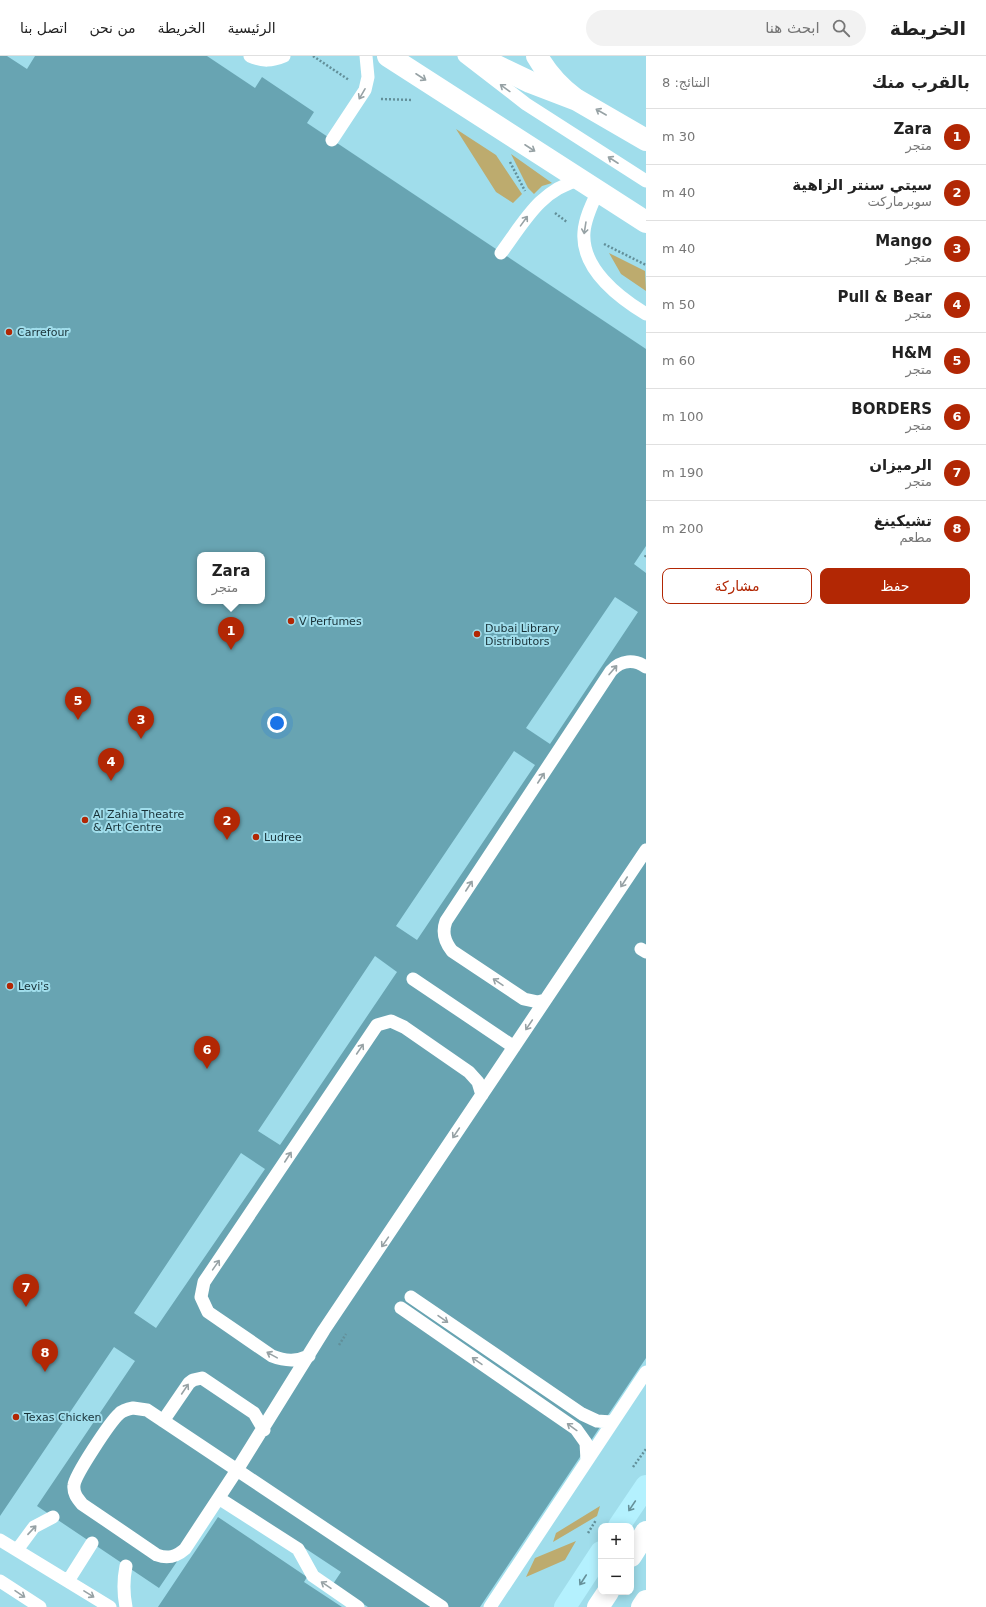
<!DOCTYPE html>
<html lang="ar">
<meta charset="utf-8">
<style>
body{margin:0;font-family:"DejaVu Sans",Cairo,sans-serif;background:#f2f2f2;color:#222;direction:rtl}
.controls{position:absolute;right:12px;bottom:12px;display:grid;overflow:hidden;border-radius:8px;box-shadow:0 2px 10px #0003}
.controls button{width:36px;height:36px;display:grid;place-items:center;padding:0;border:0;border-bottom:1px solid #e0e0e0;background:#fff;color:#222;font:20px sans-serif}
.you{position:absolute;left:277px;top:667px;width:14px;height:14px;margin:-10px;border:3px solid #fff;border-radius:50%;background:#1a73e8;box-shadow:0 0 0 6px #1a73e833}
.badge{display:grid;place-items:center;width:26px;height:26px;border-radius:50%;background:#b22704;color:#fff;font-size:13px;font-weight:700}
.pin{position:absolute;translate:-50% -33px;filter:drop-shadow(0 1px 2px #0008)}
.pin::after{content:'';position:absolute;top:21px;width:14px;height:12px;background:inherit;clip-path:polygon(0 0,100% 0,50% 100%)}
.popup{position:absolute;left:197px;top:496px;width:68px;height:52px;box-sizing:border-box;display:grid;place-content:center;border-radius:8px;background:#fff;filter:drop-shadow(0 1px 3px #0005);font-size:13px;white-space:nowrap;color:#767676}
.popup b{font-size:15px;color:#222}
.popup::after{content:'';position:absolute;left:50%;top:100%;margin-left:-8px;border:8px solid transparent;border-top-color:#fff}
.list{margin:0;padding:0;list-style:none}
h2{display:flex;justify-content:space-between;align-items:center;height:52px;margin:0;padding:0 16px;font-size:17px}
h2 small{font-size:13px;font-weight:400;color:#767676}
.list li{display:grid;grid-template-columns:26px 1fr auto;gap:12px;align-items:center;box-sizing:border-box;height:56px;padding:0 16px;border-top:1px solid #e0e0e0}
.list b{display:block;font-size:15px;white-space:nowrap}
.list p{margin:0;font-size:13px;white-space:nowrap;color:#767676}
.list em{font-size:13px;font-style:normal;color:#767676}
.actions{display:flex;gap:8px;padding:12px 16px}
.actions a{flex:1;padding:9px 0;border:1px solid #b22704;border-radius:8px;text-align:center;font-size:14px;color:#b22704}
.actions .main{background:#b22704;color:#fff}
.icon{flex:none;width:22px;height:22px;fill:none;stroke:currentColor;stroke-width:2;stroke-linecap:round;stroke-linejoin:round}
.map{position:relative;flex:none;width:646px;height:1551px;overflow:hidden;direction:ltr}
header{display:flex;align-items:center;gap:24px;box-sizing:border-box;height:56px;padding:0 20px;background:#fff;border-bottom:1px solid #e0e0e0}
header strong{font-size:19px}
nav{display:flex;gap:22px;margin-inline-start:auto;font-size:14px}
.search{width:280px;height:36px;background:#f2f2f2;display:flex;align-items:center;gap:10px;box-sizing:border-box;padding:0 14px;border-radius:22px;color:#767676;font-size:15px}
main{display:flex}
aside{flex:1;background:#fff}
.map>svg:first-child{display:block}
</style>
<header>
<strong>الخريطة</strong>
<div class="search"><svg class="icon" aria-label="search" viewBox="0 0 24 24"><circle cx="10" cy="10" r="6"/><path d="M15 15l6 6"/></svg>ابحث هنا</div>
<nav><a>الرئيسية</a><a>الخريطة</a><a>من نحن</a><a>اتصل بنا</a></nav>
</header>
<main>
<aside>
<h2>بالقرب منك<small>النتائج: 8</small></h2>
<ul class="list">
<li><span class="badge">1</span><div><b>Zara</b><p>متجر</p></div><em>30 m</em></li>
<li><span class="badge">2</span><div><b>سيتي سنتر الزاهية</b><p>سوبرماركت</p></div><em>40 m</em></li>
<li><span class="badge">3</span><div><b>Mango</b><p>متجر</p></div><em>40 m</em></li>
<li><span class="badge">4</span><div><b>Pull &amp; Bear</b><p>متجر</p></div><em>50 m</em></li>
<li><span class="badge">5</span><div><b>H&amp;M</b><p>متجر</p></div><em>60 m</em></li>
<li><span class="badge">6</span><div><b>BORDERS</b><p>متجر</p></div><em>100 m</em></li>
<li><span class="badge">7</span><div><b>الرميزان</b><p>متجر</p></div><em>190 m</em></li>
<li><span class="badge">8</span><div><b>تشيكينغ</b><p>مطعم</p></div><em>200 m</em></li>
</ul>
<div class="actions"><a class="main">حفظ</a><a>مشاركة</a></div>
</aside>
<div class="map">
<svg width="646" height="1551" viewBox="0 0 646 1551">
<rect width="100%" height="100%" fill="#a0ddeb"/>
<path fill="#bdab6e" d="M456,73L496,99L522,138L513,147L496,136Z
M511,98L552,127L542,130L534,138L528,132Z
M609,197L645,215L646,235L621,218Z
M600,1450L597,1460L553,1486L556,1477Z
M576,1485L565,1504L526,1521L535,1502Z"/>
<path fill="#68a4b2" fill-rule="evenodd" d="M0,0H7L27,13L35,0H207L255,32L262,21L314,56L307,67L646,293V490L634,508L646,517V1302L480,1551H368L333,1528L341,1516L223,1438L159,1532L37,1450L135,1305L114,1291L0,1460ZM200,499H262V545H200ZM615,541L638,556L550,688L526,672ZM514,695L535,709L417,884L396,870ZM375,900L397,916L280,1089L258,1075ZM241,1097L265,1113L156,1272L134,1257Z
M218,1461L307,1521L304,1526L342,1551H158Z"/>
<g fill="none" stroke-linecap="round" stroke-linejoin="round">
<path stroke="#628f99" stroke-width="2.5" stroke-dasharray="2 2" stroke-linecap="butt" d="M313,0L349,24
M381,43L413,44
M510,106L525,135
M555,157L567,166
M604,188L646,209
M645,501L646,499
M339,1289L346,1278
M633,1411L646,1393
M588,1477L596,1464"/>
<path stroke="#fff" stroke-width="13" d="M250,0C263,6 272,5 284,0
M464,0L526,48L646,125
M332,84L365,34L368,21L366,0
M598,135C592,148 585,162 584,176C581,212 618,241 646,258
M501,197C524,166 540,134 579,124
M641,893L646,896
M413,923L514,991
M545,944L538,946L524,943L452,895C444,885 442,876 446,865L611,615C621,604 634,603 646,611
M411,1241L582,1358L597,1365L612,1366
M401,1252L576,1373L586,1387L587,1404
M309,1300C296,1306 285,1305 272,1300L208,1256L201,1241L204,1226L377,969L391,965L404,971L469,1016L478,1026L482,1039
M133,1352L147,1354L237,1414L185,1493C176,1501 168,1503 157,1499L82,1448C77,1442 73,1437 74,1429C75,1419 110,1366 119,1358C123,1354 127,1353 133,1352Z
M163,1365L189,1327L193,1324L202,1322L254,1357L264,1374
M220,1443L298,1493L313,1520L358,1551
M0,1484L110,1551
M17,1494L34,1471L53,1461
M126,1510C123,1525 123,1536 126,1551
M0,1525L40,1551
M68,1525L92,1487
M442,1551L237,1414L324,1274L646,794
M490,1551L646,1316"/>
<path stroke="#fff" stroke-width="22" d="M537,0C547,18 558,30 574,42"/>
<path stroke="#fff" stroke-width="22" d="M388,0L646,166
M476,0L530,26L577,44L646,84
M631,1500L646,1476
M598,1551L608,1536
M642,1551L646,1545"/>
<path stroke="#b4f1fe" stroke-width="22" d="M619,1470L646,1430
M565,1551L601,1496"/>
</g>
<defs><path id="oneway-shaft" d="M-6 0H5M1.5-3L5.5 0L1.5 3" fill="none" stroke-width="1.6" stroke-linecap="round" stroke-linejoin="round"/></defs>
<g stroke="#97a2a5">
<use href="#oneway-shaft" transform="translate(421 21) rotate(33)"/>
<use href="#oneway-shaft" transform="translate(505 32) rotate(-144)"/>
<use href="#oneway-shaft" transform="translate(362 38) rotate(120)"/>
<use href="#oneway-shaft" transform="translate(601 56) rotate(-150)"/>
<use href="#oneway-shaft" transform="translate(530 92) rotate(33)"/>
<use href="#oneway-shaft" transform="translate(613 104) rotate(-147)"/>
<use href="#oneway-shaft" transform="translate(524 165) rotate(-54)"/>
<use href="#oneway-shaft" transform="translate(585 172) rotate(99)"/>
<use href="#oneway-shaft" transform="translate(613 614) rotate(-49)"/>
<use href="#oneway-shaft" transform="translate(541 722) rotate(-57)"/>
<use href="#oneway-shaft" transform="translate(624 826) rotate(123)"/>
<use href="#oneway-shaft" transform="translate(469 830) rotate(-57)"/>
<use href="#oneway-shaft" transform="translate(498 926) rotate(-146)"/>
<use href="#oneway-shaft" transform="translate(529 969) rotate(124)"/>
<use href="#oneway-shaft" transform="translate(360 993) rotate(-56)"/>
<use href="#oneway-shaft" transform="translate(456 1077) rotate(124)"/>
<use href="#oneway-shaft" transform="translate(288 1101) rotate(-57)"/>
<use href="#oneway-shaft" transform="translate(385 1186) rotate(125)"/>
<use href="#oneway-shaft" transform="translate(216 1209) rotate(-55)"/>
<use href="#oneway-shaft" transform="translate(443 1263) rotate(35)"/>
<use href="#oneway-shaft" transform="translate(272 1299) rotate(-151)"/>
<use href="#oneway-shaft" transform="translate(477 1305) rotate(-145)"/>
<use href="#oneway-shaft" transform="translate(185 1333) rotate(-56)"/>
<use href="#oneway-shaft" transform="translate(572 1371) rotate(-144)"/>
<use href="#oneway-shaft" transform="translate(32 1474) rotate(-47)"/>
<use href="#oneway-shaft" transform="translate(326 1529) rotate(-146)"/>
<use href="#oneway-shaft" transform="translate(20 1538) rotate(34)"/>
<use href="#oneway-shaft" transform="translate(89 1538) rotate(32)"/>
</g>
<g stroke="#66919a">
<use href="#oneway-shaft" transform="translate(632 1450) rotate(124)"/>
<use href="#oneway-shaft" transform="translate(583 1524) rotate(123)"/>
</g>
<g fill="#b22704" stroke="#a0ddeb" stroke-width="1.5">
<circle cx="9" cy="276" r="4"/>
<circle cx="291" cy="565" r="4"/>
<circle cx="477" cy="578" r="4"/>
<circle cx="85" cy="764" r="4"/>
<circle cx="256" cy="781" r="4"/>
<circle cx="10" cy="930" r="4"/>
<circle cx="16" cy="1361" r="4"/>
</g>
<g text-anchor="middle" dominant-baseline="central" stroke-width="4" stroke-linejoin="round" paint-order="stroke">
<g font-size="11" fill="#183137" stroke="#a0ddeb" text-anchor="start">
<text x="17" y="276">Carrefour</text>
<text x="299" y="565">V Perfumes</text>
<text x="485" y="572">Dubai Library<tspan x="485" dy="13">Distributors</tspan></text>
<text x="93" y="758">Al Zahia Theatre<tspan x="93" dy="13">&amp; Art Centre</tspan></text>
<text x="264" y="781">Ludree</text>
<text x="18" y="930">Levi's</text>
<text x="24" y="1361">Texas Chicken</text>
</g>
</g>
</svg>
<div class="controls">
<button>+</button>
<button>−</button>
</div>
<div class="you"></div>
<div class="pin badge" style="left:231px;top:594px">1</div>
<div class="popup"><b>Zara</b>متجر</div>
<div class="pin badge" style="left:227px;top:784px">2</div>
<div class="pin badge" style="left:141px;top:683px">3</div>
<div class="pin badge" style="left:111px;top:725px">4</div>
<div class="pin badge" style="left:78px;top:664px">5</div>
<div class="pin badge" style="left:207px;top:1013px">6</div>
<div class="pin badge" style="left:26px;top:1251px">7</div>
<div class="pin badge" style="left:45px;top:1316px">8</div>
</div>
</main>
